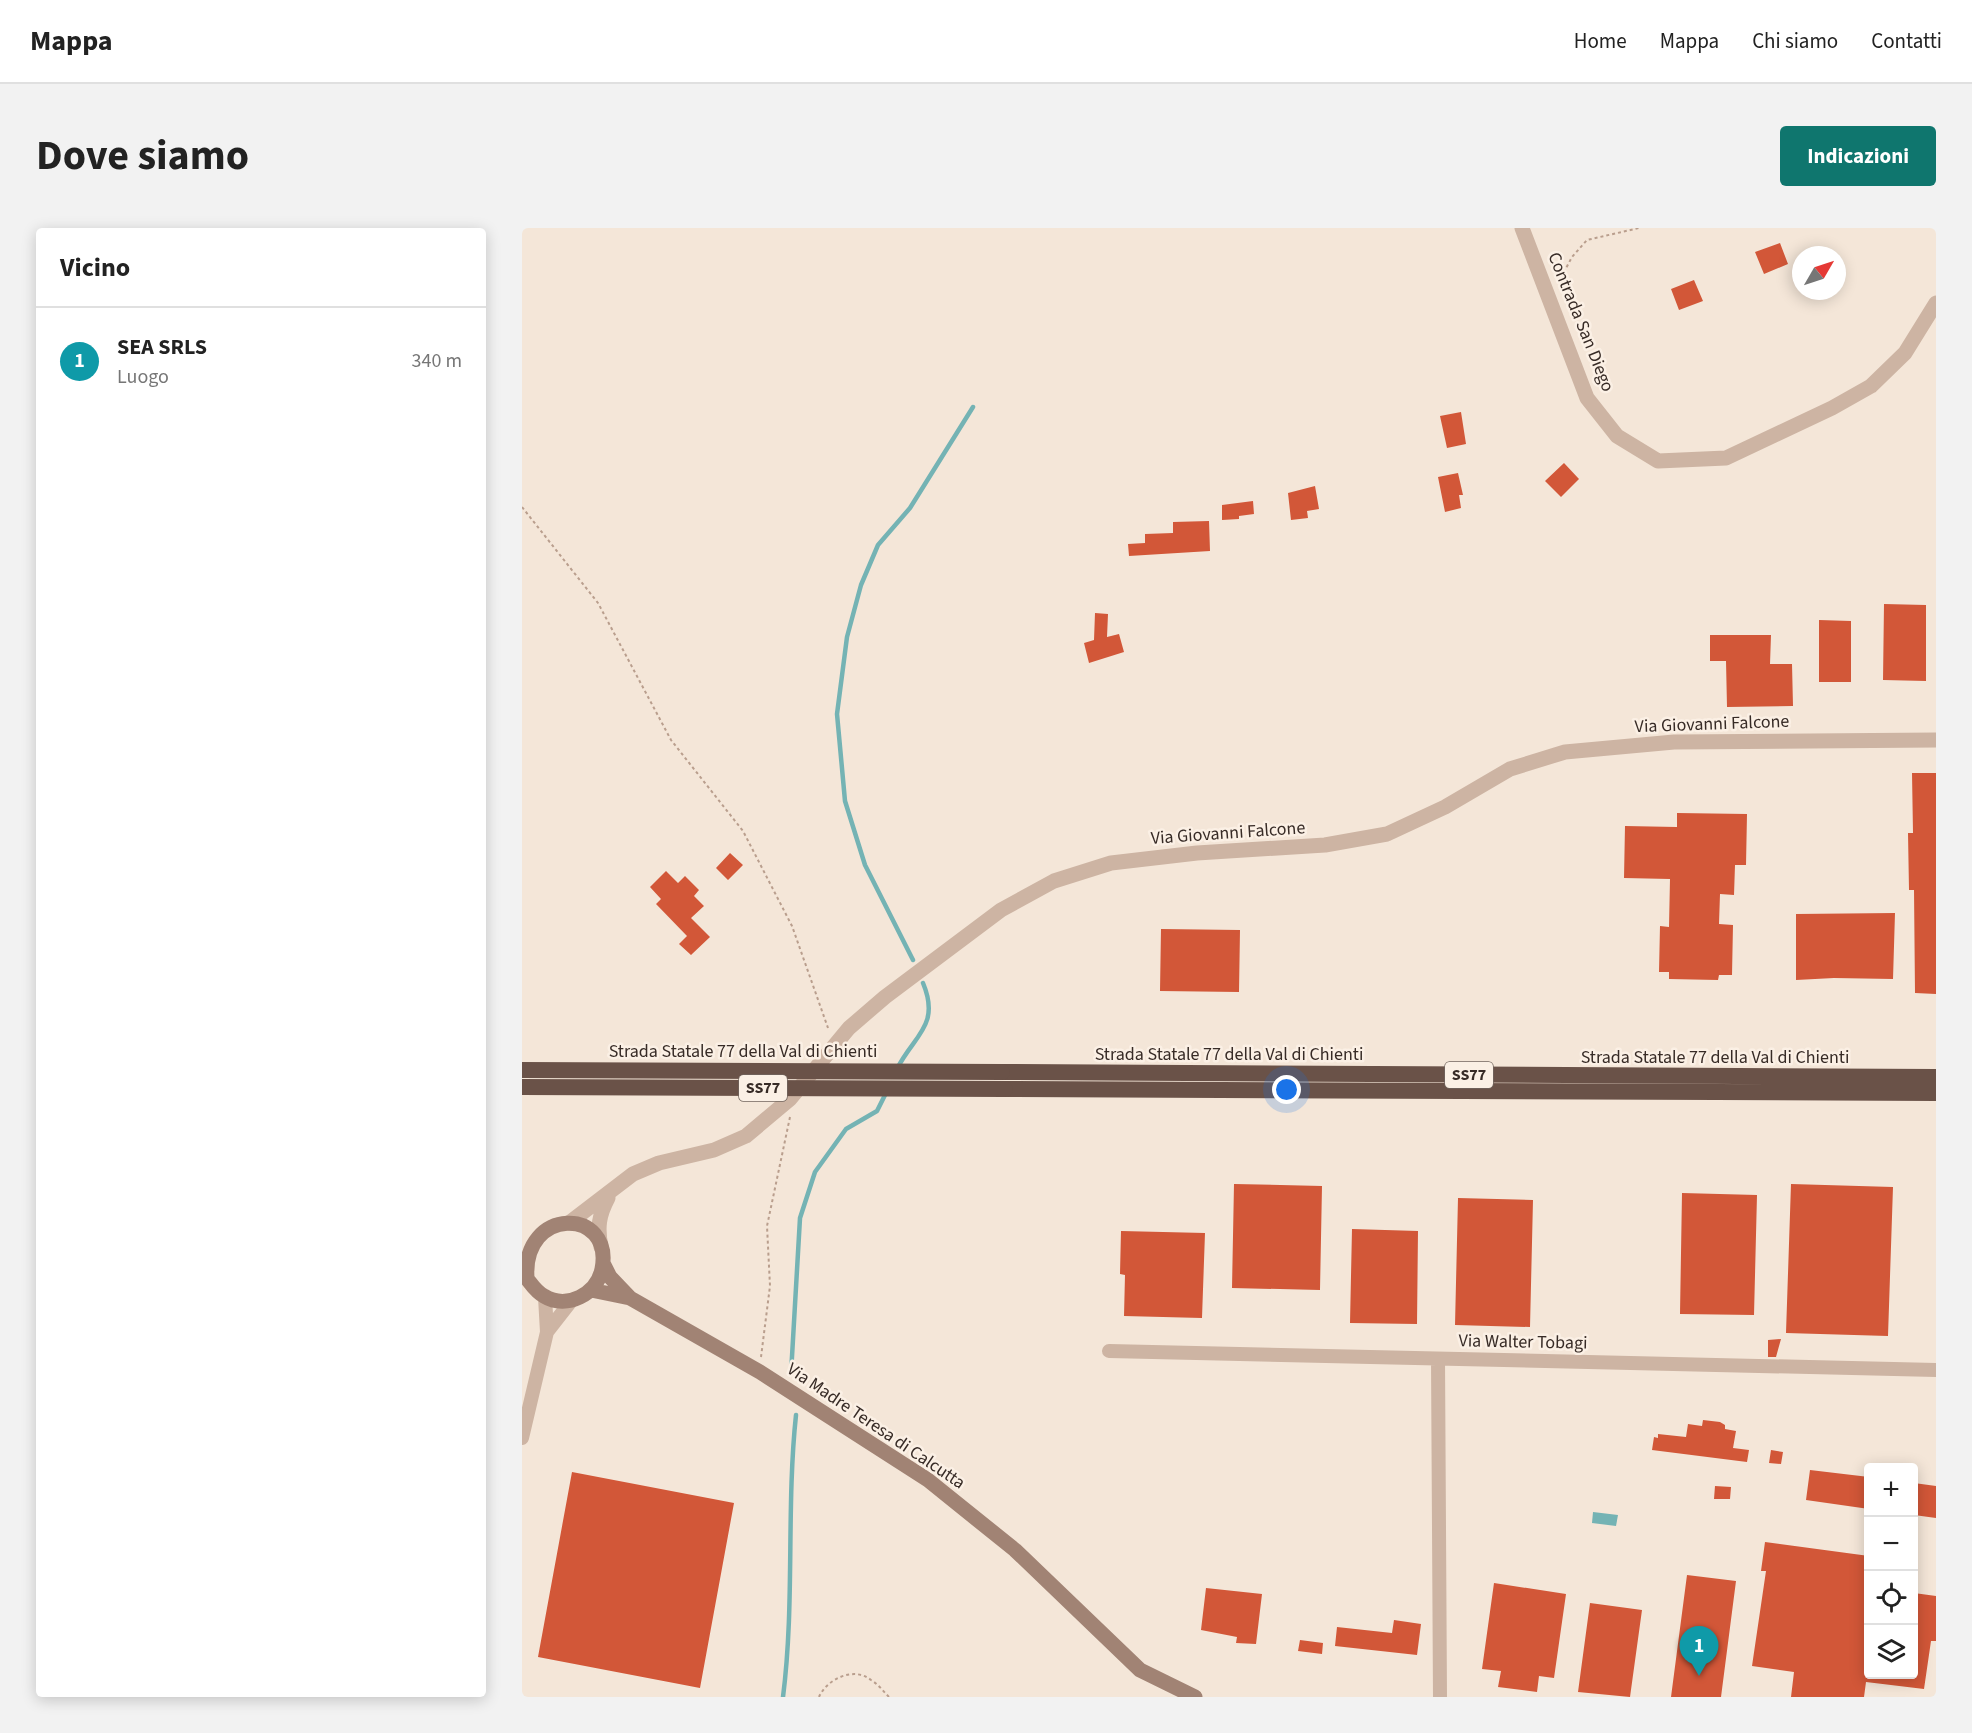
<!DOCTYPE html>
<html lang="it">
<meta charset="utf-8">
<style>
body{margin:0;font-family:"Source Sans 3",sans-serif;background:#f2f2f2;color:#222}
.controls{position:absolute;right:18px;bottom:18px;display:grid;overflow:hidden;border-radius:6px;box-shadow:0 3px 15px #0003}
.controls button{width:54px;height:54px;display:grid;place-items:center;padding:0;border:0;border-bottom:2px solid #e0e0e0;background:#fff;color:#222;font:30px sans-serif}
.compass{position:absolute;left:1270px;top:18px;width:54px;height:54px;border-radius:50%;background:#fff;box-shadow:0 3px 15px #0003;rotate:51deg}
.you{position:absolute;left:765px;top:862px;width:21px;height:21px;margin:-15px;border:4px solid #fff;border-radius:50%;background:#1a73e8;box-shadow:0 0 0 9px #1a73e833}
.badge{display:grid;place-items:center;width:39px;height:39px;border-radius:50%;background:#0f766e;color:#fff;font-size:20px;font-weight:700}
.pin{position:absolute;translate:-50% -50px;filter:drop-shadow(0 2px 3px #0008)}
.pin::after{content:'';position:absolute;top:32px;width:21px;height:18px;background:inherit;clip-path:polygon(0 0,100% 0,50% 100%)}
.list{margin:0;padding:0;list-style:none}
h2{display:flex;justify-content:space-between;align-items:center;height:78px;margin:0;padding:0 24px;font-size:26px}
h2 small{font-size:20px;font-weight:400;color:#767676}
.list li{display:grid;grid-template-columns:39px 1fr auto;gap:18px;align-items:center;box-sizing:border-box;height:108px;padding:0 24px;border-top:2px solid #e0e0e0}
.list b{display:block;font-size:22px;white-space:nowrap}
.list p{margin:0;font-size:20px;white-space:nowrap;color:#767676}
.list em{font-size:20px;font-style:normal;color:#767676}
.icon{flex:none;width:33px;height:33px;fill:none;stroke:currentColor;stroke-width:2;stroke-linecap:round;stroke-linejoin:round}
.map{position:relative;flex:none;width:1414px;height:1469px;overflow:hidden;border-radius:6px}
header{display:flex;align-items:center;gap:36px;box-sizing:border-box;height:84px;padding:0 30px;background:#fff;border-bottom:2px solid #e0e0e0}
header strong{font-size:28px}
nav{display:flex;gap:33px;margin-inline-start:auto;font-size:21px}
.intro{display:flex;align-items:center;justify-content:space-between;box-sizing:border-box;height:144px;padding:0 36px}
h1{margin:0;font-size:42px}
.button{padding:15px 27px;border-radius:6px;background:#0f766e;color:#fff;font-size:21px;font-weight:700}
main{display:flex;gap:36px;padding:0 36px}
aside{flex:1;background:#fff;border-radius:6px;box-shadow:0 3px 15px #0003}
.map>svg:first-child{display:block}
</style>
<header>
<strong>Mappa</strong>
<nav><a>Home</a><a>Mappa</a><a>Chi siamo</a><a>Contatti</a></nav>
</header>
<div class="intro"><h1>Dove siamo</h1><a class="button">Indicazioni</a></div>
<main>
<aside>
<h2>Vicino<small></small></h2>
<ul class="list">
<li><span class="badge" style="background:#0f9aa8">1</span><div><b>SEA SRLS</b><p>Luogo</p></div><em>340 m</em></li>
</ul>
</aside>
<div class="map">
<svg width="1414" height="1469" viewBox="0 0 1414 1469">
<rect width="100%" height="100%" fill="#f4e6d8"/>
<path fill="#74b3b4" d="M1071,1284L1096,1287L1094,1298L1070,1295Z"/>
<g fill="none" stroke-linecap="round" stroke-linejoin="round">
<path stroke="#74b3b4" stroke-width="4.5" d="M391,732L343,637L323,573L315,486L325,409L339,357L356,317L388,280L451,179
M375,841C391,808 419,798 401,755
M269,1146L278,990L293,944L324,901L355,883L364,865
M261,1469C273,1375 264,1281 274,1187"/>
</g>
<path fill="#d25738" d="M1258,15L1266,36L1242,46L1233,24Z
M1172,52L1181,73L1157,82L1149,61Z
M939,184L944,216L925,220L918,188Z
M1042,235L1057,251L1039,269L1023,253Z
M936,245L941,267H937L939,280L923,284L916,249Z
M793,258L797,281L785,283L786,290L769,292L766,265Z
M731,273L732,286L717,288V291L700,292V277Z
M687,293L688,323L607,328L606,316L623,315V306L651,305V294Z
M1362,376L1404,377V453L1361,452Z
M573,385L586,386L585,409L597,406L602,424L567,435L562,415L572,412Z
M1297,392L1329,393V454H1297Z
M1188,407H1249L1248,436H1270L1271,478L1205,479L1204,433H1188Z
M1390,545H1414V766L1393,765L1392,662H1387L1386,605H1391Z
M1155,585L1225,586L1224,637H1213L1212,667L1198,666L1197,696L1211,697L1210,747H1197L1196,752L1147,751V744H1137L1138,698L1147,699L1148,651L1102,650L1103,598L1155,599Z
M208,625L221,637L206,652L194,640Z
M144,643L156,655L163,648L177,662L172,668L182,678L169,690L188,709L169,727L157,716L165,708L134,676L139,671L128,659Z
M1373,685L1371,751L1312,750L1274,752V686Z
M639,701L718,702L717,764L638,763Z
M712,956L800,958L798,1062L710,1060Z
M1269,956L1371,959L1366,1108L1264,1105Z
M1160,965L1235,967L1232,1087L1158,1086Z
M936,970L1011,972L1008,1099L933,1097Z
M830,1001L896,1003L895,1096L828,1095Z
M599,1003L683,1005L680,1090L602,1088L603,1047L598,1046Z
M1259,1111L1254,1129H1246V1112Z
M1181,1192L1198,1194L1203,1197V1201L1214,1203L1211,1220L1227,1222L1225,1234L1130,1222L1132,1209L1136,1210V1206L1164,1209L1166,1196L1180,1198Z
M1249,1222L1261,1224L1259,1236L1247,1235Z
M1288,1242L1347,1249V1281L1284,1272Z
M50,1244L212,1275L178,1460L16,1429Z
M1392,1255L1414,1258V1290L1392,1287Z
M1193,1258L1209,1259L1208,1271H1192Z
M1243,1314L1347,1328V1446H1392V1365L1414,1368V1413H1409L1402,1461L1344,1454L1342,1469H1269L1272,1444L1230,1438L1244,1343H1239Z
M1165,1347L1214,1353L1199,1469H1149Z
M972,1355L1044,1366L1032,1450L1017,1448L1015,1464L976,1459L979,1443L960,1441Z
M684,1360L740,1366L734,1416L714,1415L715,1409L679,1402Z
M1068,1375L1120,1382L1108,1469L1056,1464Z
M872,1392L899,1396L895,1427L813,1418L815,1399L870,1405Z
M778,1412L801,1415L800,1426L776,1423Z"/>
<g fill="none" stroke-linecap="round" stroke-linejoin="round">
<path stroke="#b99e8d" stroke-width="2" stroke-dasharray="3 3" stroke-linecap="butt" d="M1036,55L1050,29L1065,12L1117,0
M0,279L76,375L149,512L221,603L270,698L306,800
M239,1129L248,1058L245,998L268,889
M297,1469C305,1451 332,1438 349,1452C356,1456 361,1463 367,1469"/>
<path stroke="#cdb4a3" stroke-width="14" d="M23,1069L25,1104L50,1072
M587,1123L1414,1142
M916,1131L918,1469
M0,1210L25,1104"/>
<path stroke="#cdb4a3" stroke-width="15" d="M1000,0L1065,170L1095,208L1136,233L1204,230L1310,180L1349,158L1383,125L1414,75
M47,995L111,946L137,935L192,922L224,908L268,871L327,800L363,769L479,682L532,653L589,635L675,625L803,617L865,606L923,579L988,541L1043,524L1152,514L1414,512
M79,1019C75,999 77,987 86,970"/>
<path stroke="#a18374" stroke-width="15" d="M81,1035L88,1049L108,1070L238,1144L406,1252L493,1322L618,1442L673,1469
M0,1045C8,1053 12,1063 22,1068C45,1082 75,1066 80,1041C92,979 0,978 5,1050
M69,1062L108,1070"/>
<path stroke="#6a5248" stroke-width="16" d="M480,844L1414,849
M483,861L1414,865"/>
<path stroke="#6a5248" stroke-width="16" d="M0,842L480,844
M0,859L483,861"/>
</g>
<g text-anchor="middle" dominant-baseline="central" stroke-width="5" stroke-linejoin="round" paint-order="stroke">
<g fill="#fbf0e5" stroke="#72665f" stroke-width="1.5">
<rect x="923" y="834" width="48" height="26" rx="4.5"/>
<rect x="217" y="847" width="48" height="26" rx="4.5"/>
</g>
<g font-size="16" font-weight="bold" fill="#372b26">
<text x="947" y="847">SS77</text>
<text x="241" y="860">SS77</text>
</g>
<g font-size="18" fill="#372b26" stroke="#fbf0e5">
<text transform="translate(1059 94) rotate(68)">Contrada San Diego</text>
<text transform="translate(1190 496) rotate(-2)">Via Giovanni Falcone</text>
<text transform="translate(706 605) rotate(-4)">Via Giovanni Falcone</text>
<text x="221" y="823">Strada Statale 77 della Val di Chienti</text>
<text x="707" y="826">Strada Statale 77 della Val di Chienti</text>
<text x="1193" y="829">Strada Statale 77 della Val di Chienti</text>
<text transform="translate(1001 1114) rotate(1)">Via Walter Tobagi</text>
<text transform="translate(354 1198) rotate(34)">Via Madre Teresa di Calcutta</text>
</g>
</g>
</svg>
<div class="controls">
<button>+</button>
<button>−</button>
<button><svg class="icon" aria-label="locate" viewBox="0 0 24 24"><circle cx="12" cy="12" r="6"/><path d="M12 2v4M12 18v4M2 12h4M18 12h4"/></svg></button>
<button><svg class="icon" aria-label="layers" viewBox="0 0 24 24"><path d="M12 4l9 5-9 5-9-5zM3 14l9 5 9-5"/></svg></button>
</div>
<svg class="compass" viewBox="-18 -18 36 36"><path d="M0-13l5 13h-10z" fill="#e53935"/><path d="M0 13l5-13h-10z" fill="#767676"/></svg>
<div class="you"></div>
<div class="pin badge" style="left:1177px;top:1448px;background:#0f9aa8">1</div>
</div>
</main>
